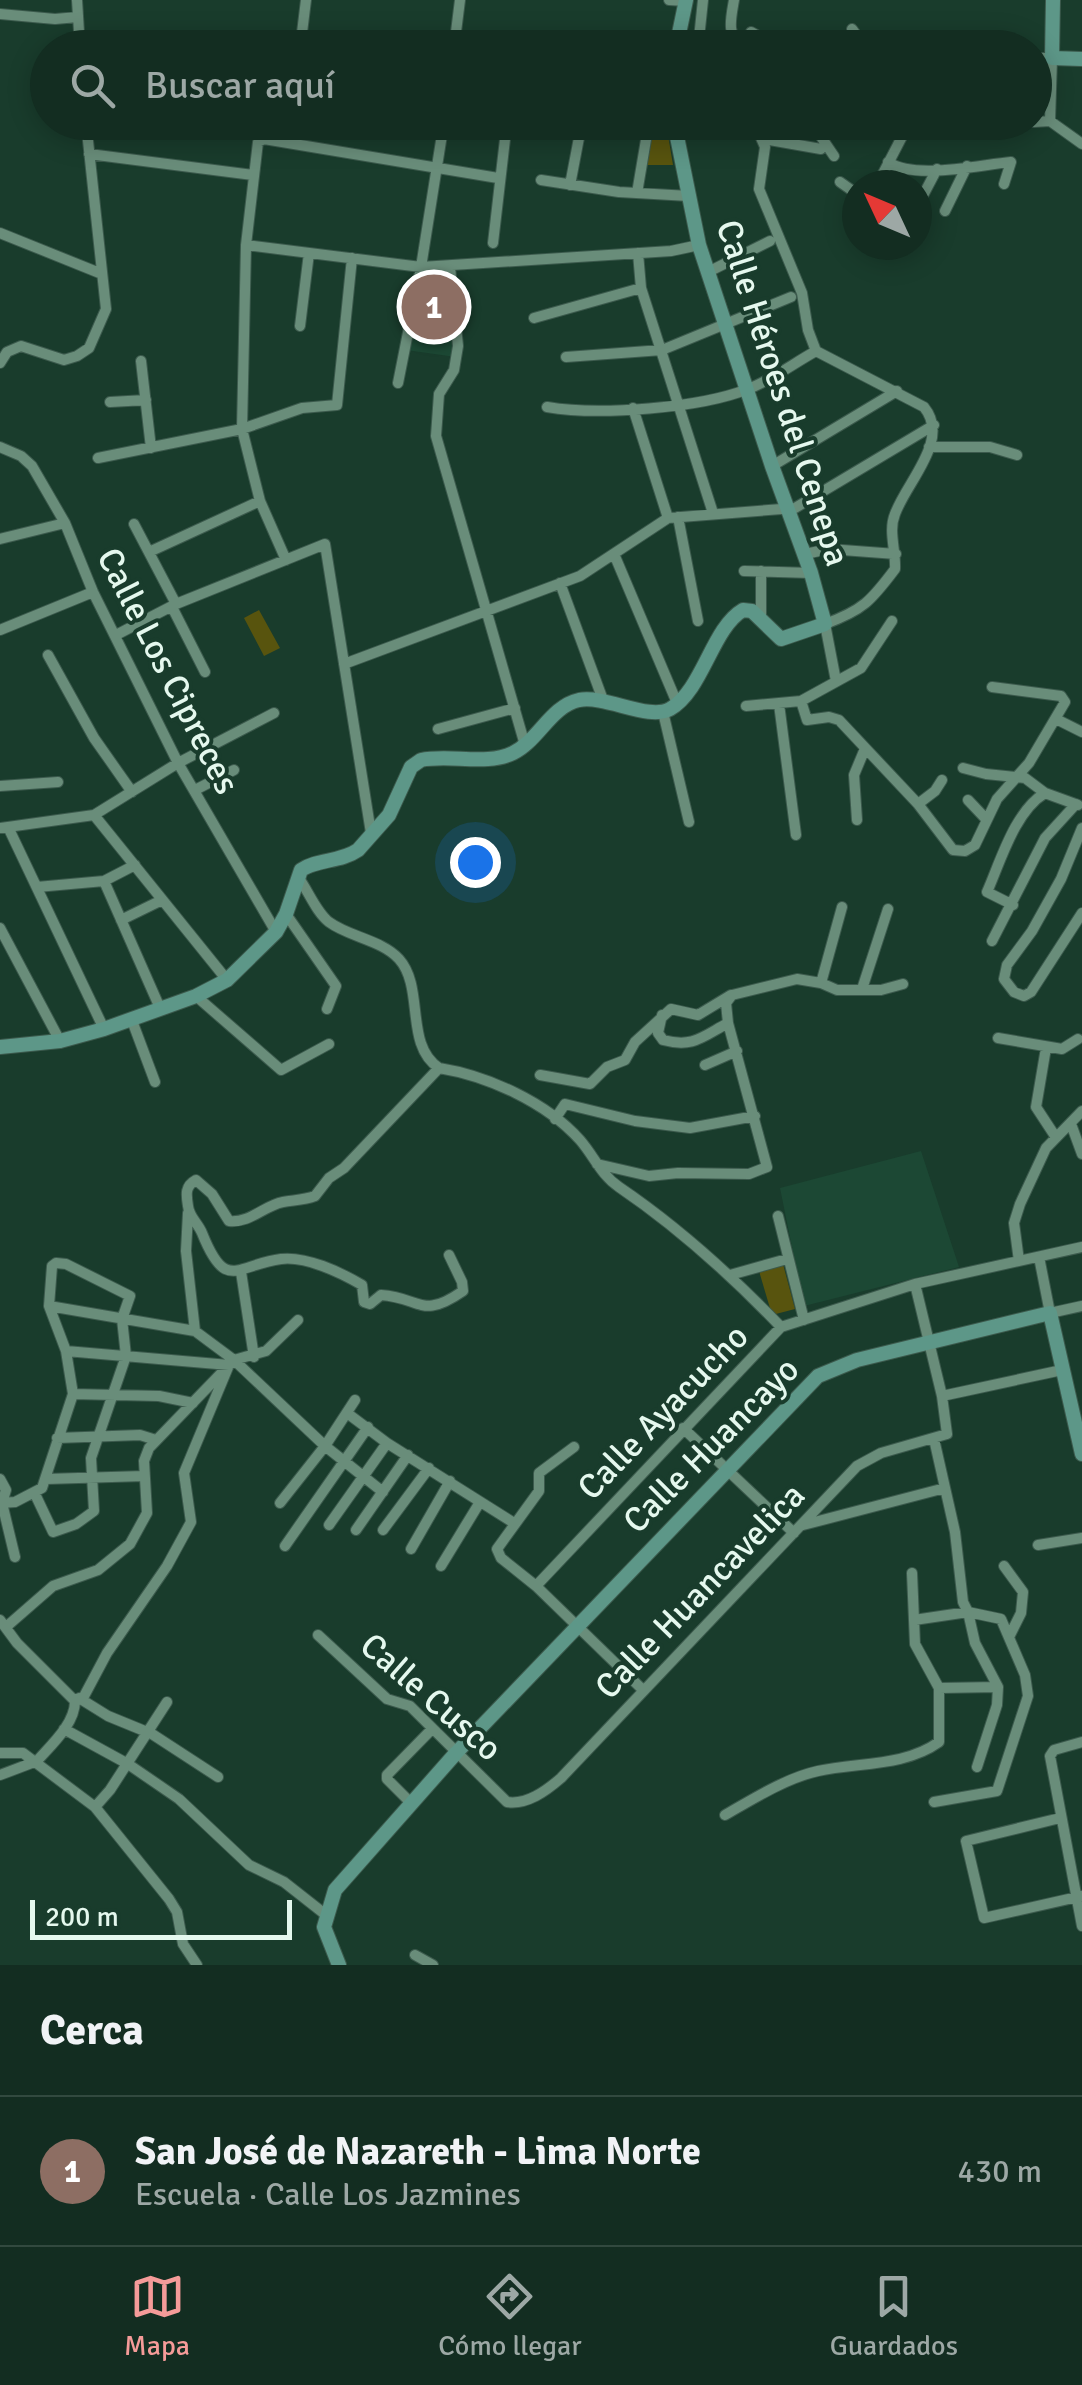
<!DOCTYPE html>
<html lang="es">
<meta charset="utf-8">
<style>
body{margin:0;font-family:Signika,sans-serif;background:#1c352a;color:#f1f3f6}
.compass{position:absolute;left:842px;top:170px;width:90px;height:90px;border-radius:50%;background:#132d21;box-shadow:0 5px 25px #0003;rotate:314deg}
.scale{position:absolute;left:30px;bottom:25px;width:262px;box-sizing:border-box;padding-left:10px;border:5px solid #e5f8ee;border-top:0;font-size:28px;line-height:35px;white-space:nowrap;color:#e5f8ee;-webkit-text-stroke:8px #193c2c;paint-order:stroke}
.you{position:absolute;left:475px;top:862px;width:35px;height:35px;margin:-25px;border:8px solid #fff;border-radius:50%;background:#1a73e8;box-shadow:0 0 0 15px #1a73e833}
.badge{display:grid;place-items:center;width:65px;height:65px;border-radius:50%;background:#f59b99;color:#fff;font-size:32px;font-weight:700}
.pin{position:absolute;translate:-50% -50%;border:5px solid #fff;box-shadow:0 2px 10px #0006}
.list{margin:0;padding:0;list-style:none}
h2{display:flex;justify-content:space-between;align-items:center;height:130px;margin:0;padding:0 40px;font-size:42px}
h2 small{font-size:32px;font-weight:400;color:#9da8a5}
.list li{display:grid;grid-template-columns:65px 1fr auto;gap:30px;align-items:center;box-sizing:border-box;height:150px;padding:0 40px;border-top:2px solid #32493f}
.list b{display:block;font-size:38px;white-space:nowrap}
.list p{margin:0;font-size:32px;white-space:nowrap;color:#9da8a5}
.list em{font-size:32px;font-style:normal;color:#9da8a5}
.icon{flex:none;width:55px;height:55px;fill:none;stroke:currentColor;stroke-width:2;stroke-linecap:round;stroke-linejoin:round}
.map{position:relative;flex:none;width:1082px;height:1965px;overflow:hidden}
.search{position:absolute;background:#132d21;box-shadow:0 5px 25px #0003;left:30px;right:30px;top:30px;height:110px;display:flex;align-items:center;gap:25px;box-sizing:border-box;padding:0 35px;border-radius:55px;color:#9da8a5;font-size:38px}
.sheet{height:280px;background:#132d21}
nav{display:flex;justify-content:space-around;align-items:center;box-sizing:border-box;height:140px;border-top:2px solid #32493f;background:#132d21;font-size:28px;color:#9da8a5}
nav a{display:grid;justify-items:center;gap:5px}
nav .on{color:#f59b99}
.map>svg:first-child{display:block}
</style>
<div class="map">
<svg width="1082" height="1965" viewBox="0 0 1082 1965">
<rect width="100%" height="100%" fill="#193c2c"/>
<path fill="#1c4834" d="M421,267H450L456,357L406,350Z
M921,1151L959,1267L804,1306L780,1188Z"/>
<path fill="#58540e" d="M649,123H666L673,165H642Z
M259,610L280,648L264,656L244,618Z
M783,1264L795,1309L772,1315L759,1271Z"/>
<g fill="none" stroke-linecap="round" stroke-linejoin="round">
<defs>
<path id="street" d="M77,0L80,48
M669,0L686,1
M734,0C731,18 726,35 742,48
M0,14L55,19L78,17
M852,29L866,48
M751,32L780,48
M301,41L306,0
M359,42L397,48
M454,48L460,0
M698,48L703,0
M710,48L734,42
M1034,58H1052L1050,121
M754,122L765,147L759,189L802,293L808,330L816,351L924,407C951,440 907,481 895,514C888,531 896,550 895,569C871,601 863,610 825,624L836,681
M811,122L834,156
M904,122L907,127L953,128L1029,122
M1034,122L1050,121L1082,144
M764,139L821,149
M89,154L253,175
M888,162C915,180 978,165 1011,162L1004,184
M541,180L619,192L689,196
M840,182L857,194
M570,185L582,122
M877,185L907,127
M637,193L649,122
M917,207L937,169
M945,211L967,166
M0,233L102,274
M493,243L507,122
M246,245L421,267L671,251L699,245
M900,249V245
M638,253L641,288L713,513
M450,267L458,346L454,370L439,394L436,436L525,745
M708,272L770,241
M534,318L641,288
M300,326L309,253
M566,357L662,350L791,297
M141,361L151,448
M0,363L7,352L21,346L64,360L77,356L89,348L106,309L86,122
M398,383L421,267L444,122
M110,402L146,400
M547,407C599,416 700,408 748,389C772,380 794,363 816,351
M633,408L668,518
M0,447L21,456L32,466L65,523L93,592L178,763L276,932
M929,447H990L1017,455
M98,458L242,429L302,408L337,405L352,258
M772,466L897,391
M678,517L698,621
M134,524L176,604
M0,539L65,523
M149,552L260,501
M614,554L677,703
M805,554L829,549L896,554
M286,560L260,501L242,429L246,245L258,142L264,139L498,178
M744,571L811,573
M761,571V619
M560,583L603,700
M172,607L205,672
M0,630L93,592
M116,635L176,604L325,544L371,833
M48,655L94,738L132,792
M344,664L580,576L668,518L795,508L934,425
M801,701L807,720L829,717L839,720L918,804L953,850L965,851L975,845L997,799L1029,763L1065,702L1061,696L992,687
M779,704L796,835
M746,706L801,701L861,668L892,621
M663,712L689,822
M1056,719L1082,732
M438,729L515,708
M963,768L986,774L1025,778L1045,793L1078,805
M0,786L58,782
M195,790L234,770
M968,800L986,819
M918,804L935,791L942,780
M94,815L227,980
M857,820L854,775L864,751
M8,827L104,1029
M0,828L94,815L178,763L274,713
M1082,828L1061,879L1032,931L1007,965L1004,979L1014,992L1024,996L1031,992L1082,913
M298,877C308,890 316,912 329,922C349,937 382,940 399,959C425,988 404,1045 439,1068C488,1076 546,1102 580,1140C594,1156 601,1175 619,1187C678,1227 732,1276 781,1327
M104,881L160,1008
M37,887L104,881L135,865
M1013,905L987,892C1001,860 1015,811 1045,793
M286,914L336,986L327,1009
M121,920L162,900
M0,928L60,1041
M992,941L1045,838L1076,804
M821,983L842,907
M862,989L888,909
M196,996L281,1070L329,1044
M662,1015L658,1033L663,1040C693,1048 702,1037 728,1023
M131,1018L155,1082
M998,1038L1062,1049L1078,1039
M1046,1048L1036,1107L1055,1136
M705,1065L737,1051
M439,1068L344,1168L329,1178L315,1196C304,1200 294,1200 283,1202C263,1206 251,1223 229,1221L212,1194L196,1180C185,1186 186,1194 188,1206C189,1217 198,1223 202,1233C226,1293 236,1265 281,1259C306,1256 340,1272 362,1285L364,1302L370,1304L381,1295C422,1298 421,1320 463,1291L462,1282L449,1255
M540,1075L590,1084L607,1067L625,1060L635,1042L671,1009L698,1015L731,995
M555,1119L565,1104L635,1121L690,1128L755,1116
M1071,1124L1082,1154
M597,1164L649,1176L678,1173L749,1174L767,1167L728,1023L726,1003L732,995L797,979L821,983L837,990H881L903,984
M188,1213L186,1251L195,1331
M778,1216L804,1320
M1039,1257L1050,1313L1082,1306
M1019,1261L1014,1223L1020,1204L1046,1148L1082,1111
M241,1272L254,1357
M730,1275L787,1259
M49,1306L195,1331L234,1360L325,1446L383,1492
M66,1351L229,1365L184,1473L191,1522L167,1566L107,1653L82,1700
M73,1394L159,1396L193,1403
M942,1396L1062,1370
M347,1413L387,1443L514,1523
M683,1428L794,1533
M57,1438L140,1435L156,1440
M934,1439L955,1532L963,1602L968,1612L975,1643L998,1687L997,1705L977,1767
M574,1447L539,1473V1491L497,1549L501,1558L536,1586L643,1690
M0,1479L6,1490L2,1503L15,1557
M46,1479L144,1476
M0,1503L15,1502L42,1488L73,1394L66,1351L49,1306L52,1266L56,1263L66,1264L130,1296L122,1319L126,1356L91,1458L94,1511L76,1524L53,1532L35,1494
M280,1503L325,1446L355,1400
M329,1525L387,1443
M803,1525L945,1488
M356,1530L408,1455
M383,1530L429,1468
M1038,1545L1082,1538
M285,1546L368,1427
M411,1549L450,1481
M441,1566L480,1502
M1004,1566L1023,1592L1021,1613L1010,1635
M536,1586L781,1327L915,1284L1082,1247
M0,1620L17,1643L75,1701C75,1724 51,1745 37,1761
M914,1620L968,1612L1001,1619L1025,1675L1028,1696L997,1791L934,1802
M6,1627L53,1586L98,1570L130,1544L147,1513L144,1461L149,1448L234,1360L266,1351L298,1320
M318,1635L387,1699L410,1706L507,1802C527,1805 546,1791 561,1778L857,1466L881,1453L947,1434L942,1396L915,1284
M939,1688L998,1687
M79,1698L108,1716L152,1734L218,1777
M64,1729L128,1764L179,1799L249,1865L284,1882L326,1915
M1082,1742L1054,1750L1050,1756L1082,1926
M0,1753H23L95,1807L169,1899L177,1912L183,1944L197,1965
M0,1775L37,1761
M411,1803L387,1779V1775L432,1729
M95,1807L110,1790L167,1702
M725,1815C753,1799 786,1778 818,1771C858,1762 904,1767 939,1742V1688L915,1644L912,1573
M1060,1818L966,1841L984,1918L1082,1896
M415,1955L433,1965"/>
<path id="secondary" d="M1053,0L1052,58L1082,59
M676,48L686,0
M0,1047L60,1041L104,1029L196,996L227,980L276,932L286,914L301,870C317,859 341,862 358,850L389,815L411,767L421,760C450,754 487,766 513,753C538,741 551,706 579,700C606,695 649,721 670,709C703,690 712,628 743,610L752,611L781,639L825,624L811,573L772,466L699,245L674,122
M339,1965L324,1927L335,1890L456,1753L818,1376L857,1360L1050,1313L1082,1454"/>
</defs>
<use href="#street" stroke="#3c5a4d" stroke-width="12"/>
<use href="#secondary" stroke="#3c5a4d" stroke-width="16"/>
<use href="#street" stroke="#698d7a" stroke-width="10"/>
<use href="#secondary" stroke="#5d9788" stroke-width="14"/>
</g>
<g text-anchor="middle" dominant-baseline="central" stroke-width="8" stroke-linejoin="round" paint-order="stroke">
<g font-size="35" fill="#e5f8ee" stroke="#193c2c">
<text transform="translate(783 393) rotate(72)">Calle Héroes del Cenepa</text>
<text transform="translate(168 671) rotate(63)">Calle Los Cipreces</text>
<text transform="translate(663 1412) rotate(-46)">Calle Ayacucho</text>
<text transform="translate(711 1445) rotate(-45)">Calle Huancayo</text>
<text transform="translate(700 1591) rotate(-46)">Calle Huancavelica</text>
<text transform="translate(431 1697) rotate(41)">Calle Cusco</text>
</g>
</g>
</svg>
<svg class="compass" viewBox="-18 -18 36 36"><path d="M0-13l5 13h-10z" fill="#e53935"/><path d="M0 13l5-13h-10z" fill="#9da8a5"/></svg>
<div class="scale">200 m</div>
<div class="you"></div>
<div class="pin badge" style="left:434px;top:307px;background:#8d6e63">1</div>
<div class="search"><svg class="icon" aria-label="search" viewBox="0 0 24 24"><circle cx="10" cy="10" r="6"/><path d="M15 15l6 6"/></svg>Buscar aquí</div>
</div>
<section class="sheet">
<h2>Cerca<small></small></h2>
<ul class="list">
<li><span class="badge" style="background:#8d6e63">1</span><div><b>San José de Nazareth - Lima Norte</b><p>Escuela · Calle Los Jazmines</p></div><em>430 m</em></li>
</ul>
</section>
<nav>
<a class="on"><svg class="icon" aria-label="map" viewBox="0 0 24 24"><path d="M3 6l6-2 6 2 6-2v14l-6 2-6-2-6 2zM9 4v14M15 6v14"/></svg>Mapa</a>
<a><svg class="icon" aria-label="directions" viewBox="0 0 24 24"><path d="M12 3l9 9-9 9-9-9zM9 14v-3h6M13 9l2 2-2 2"/></svg>Cómo llegar</a>
<a><svg class="icon" aria-label="saved" viewBox="0 0 24 24"><path d="M7 4h10v16l-5-4-5 4z"/></svg>Guardados</a>
</nav>
